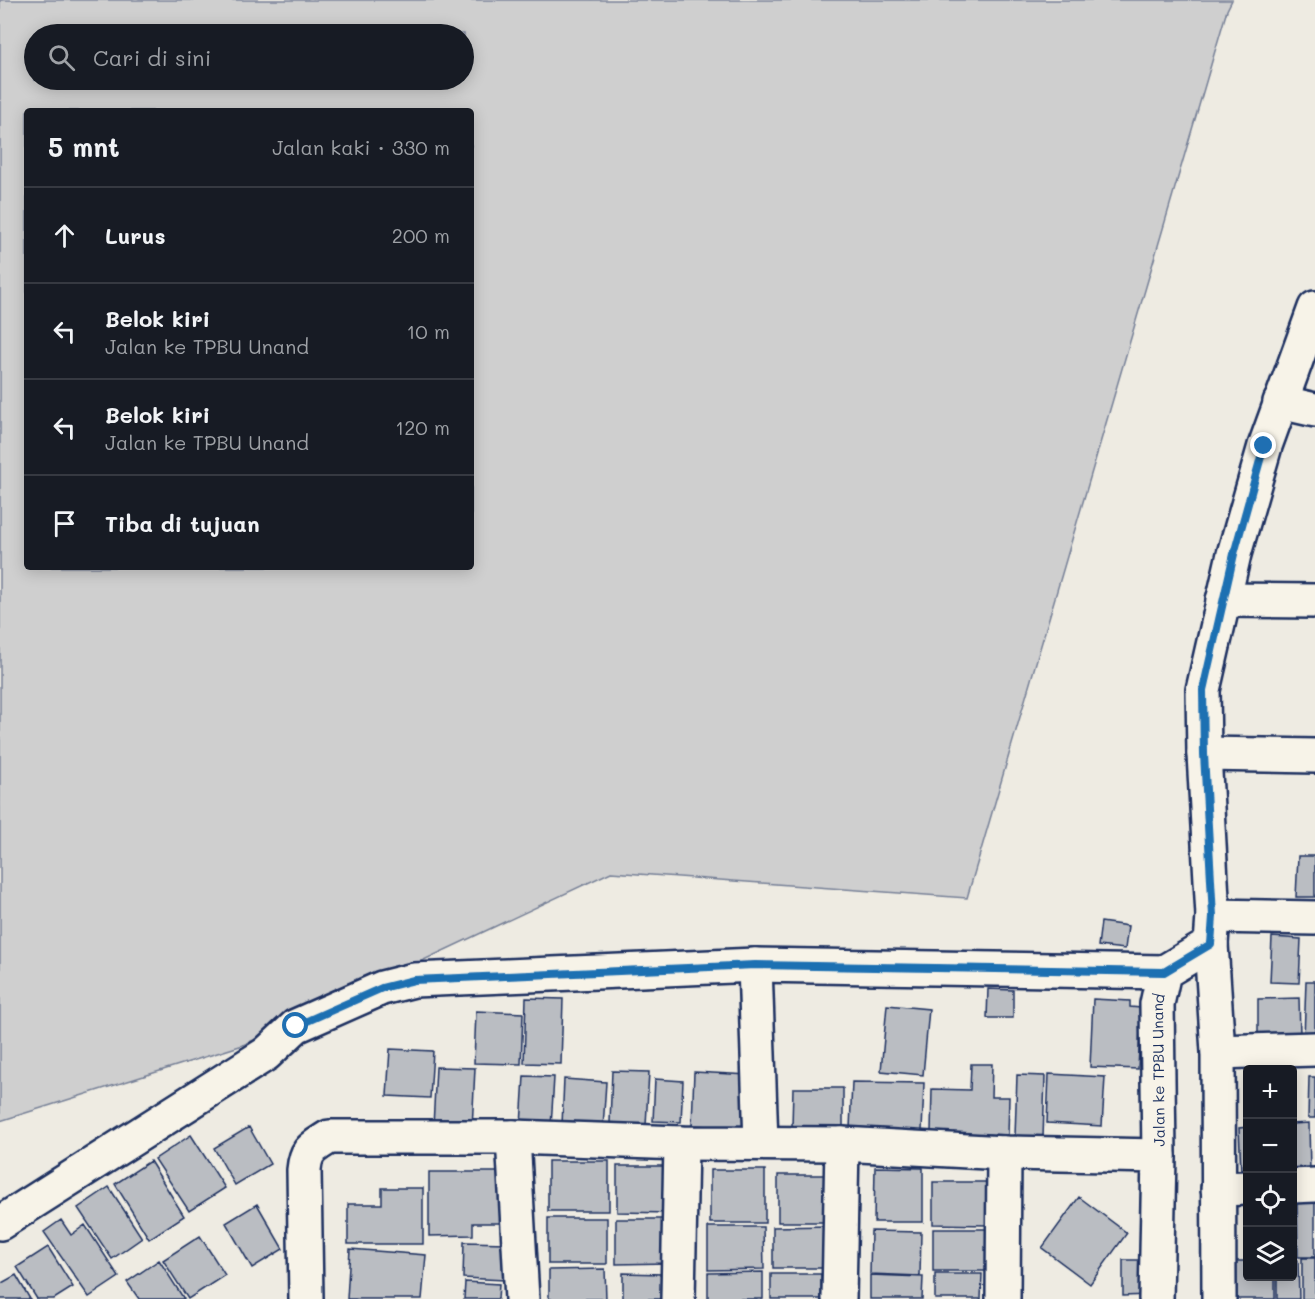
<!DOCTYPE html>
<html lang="id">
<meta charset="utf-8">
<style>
body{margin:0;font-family:Mali,sans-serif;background:#242831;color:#f1f3f6}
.controls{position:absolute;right:18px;bottom:18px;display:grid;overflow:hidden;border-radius:6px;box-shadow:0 3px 15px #0003}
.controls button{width:54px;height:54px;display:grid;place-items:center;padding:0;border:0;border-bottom:2px solid #363941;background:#171b24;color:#f1f3f6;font:30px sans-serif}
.stop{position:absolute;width:18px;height:18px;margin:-14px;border:4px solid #1f6fb2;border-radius:50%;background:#fff}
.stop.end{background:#1f6fb2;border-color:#fff;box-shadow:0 2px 6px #0008}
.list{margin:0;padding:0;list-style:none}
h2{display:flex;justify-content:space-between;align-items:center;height:78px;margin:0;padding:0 24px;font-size:26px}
h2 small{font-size:20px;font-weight:400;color:#9ea1a6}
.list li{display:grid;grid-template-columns:39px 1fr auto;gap:18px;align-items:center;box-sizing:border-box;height:96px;padding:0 24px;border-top:2px solid #363941}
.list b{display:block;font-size:22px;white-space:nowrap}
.list p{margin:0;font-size:20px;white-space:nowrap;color:#9ea1a6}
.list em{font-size:20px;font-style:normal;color:#9ea1a6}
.icon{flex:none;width:33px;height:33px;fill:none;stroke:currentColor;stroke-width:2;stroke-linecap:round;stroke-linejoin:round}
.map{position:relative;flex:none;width:1315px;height:1299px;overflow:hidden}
.search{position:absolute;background:#171b24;box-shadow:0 3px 15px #0003;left:24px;top:24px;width:450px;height:66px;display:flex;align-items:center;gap:15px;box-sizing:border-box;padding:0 21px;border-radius:33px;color:#9ea1a6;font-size:22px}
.panel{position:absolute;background:#171b24;box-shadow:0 3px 15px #0003;left:24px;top:108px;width:450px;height:462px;border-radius:6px}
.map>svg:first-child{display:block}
</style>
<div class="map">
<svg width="1315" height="1299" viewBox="0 0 1315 1299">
<rect width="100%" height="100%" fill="#eeebe2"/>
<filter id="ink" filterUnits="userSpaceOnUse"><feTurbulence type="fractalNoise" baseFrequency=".0167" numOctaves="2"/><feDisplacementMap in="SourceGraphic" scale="12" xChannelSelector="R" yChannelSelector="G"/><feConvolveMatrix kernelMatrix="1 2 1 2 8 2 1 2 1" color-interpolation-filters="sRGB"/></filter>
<g filter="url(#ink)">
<path fill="#cfcfcf" stroke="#757f96" stroke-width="1.5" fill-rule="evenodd" d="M0,0H1232L1227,10L967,898L611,872L243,1045L0,1121ZM34,34H464V80H34ZM27,111H471V567H27Z"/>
<path fill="#babdc2" stroke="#1b2f5e" stroke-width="1.5" d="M1298,856H1315V897H1296Z
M1101,922L1128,926L1125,949L1098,946Z
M1272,937L1301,939L1299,983L1270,982Z
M1306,981H1315V1040L1304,1039Z
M988,989L1013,990V1018H987Z
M526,998L563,999L561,1064L524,1063Z
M1299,998L1300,1034L1258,1035V999Z
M1093,999L1130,1001V1007L1141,1008L1138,1069L1090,1067Z
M887,1005L929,1009L923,1075L881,1071Z
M476,1011L523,1013L521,1064L474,1063Z
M390,1049L433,1051L430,1098L387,1096Z
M971,1064H992L991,1097H1009L1008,1135L931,1133L932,1089L970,1090Z
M436,1067L475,1068L472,1129L433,1127Z
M612,1071L649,1072L646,1125L610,1123Z
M694,1072L749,1075L747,1128L692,1125Z
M1049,1074L1105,1077L1102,1126L1047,1123Z
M1017,1075L1045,1076L1043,1138L1015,1137Z
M524,1076L554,1077L551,1127L521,1126Z
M1309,1077H1315V1118H1308Z
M564,1079L606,1082L603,1128L562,1125Z
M655,1079L683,1081L681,1122L653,1121Z
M852,1082L924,1083L922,1131L850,1129Z
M793,1088H843V1127H792Z
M1309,1123L1310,1172L1292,1173V1124Z
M249,1127L270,1164L235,1185L214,1148Z
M1248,1127V1171H1241L1239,1128Z
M191,1135L225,1188L189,1211L155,1159Z
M150,1161L184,1216L149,1239L115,1184Z
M548,1161H609V1211H548Z
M617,1166H671V1213L617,1212Z
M875,1167L923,1168V1222H874Z
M710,1170H765V1223H710Z
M429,1172H503V1223H473V1235L429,1236Z
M778,1175H826V1222H778Z
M933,1182H988V1225L933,1224Z
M109,1187L142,1238L112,1259L78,1208Z
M382,1188H423V1244H348V1204H382Z
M1315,1192V1257H1298L1297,1193Z
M1292,1194H1295L1296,1257H1292Z
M1079,1197L1127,1233L1090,1284L1042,1248Z
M257,1204L283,1249L252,1268L226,1223Z
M548,1218H607V1264H548Z
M616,1219H668V1263L616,1264Z
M61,1220L71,1235L85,1225L119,1277L89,1297L44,1232Z
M831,1226V1268H773V1227Z
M708,1227H763L764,1269L708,1270Z
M933,1229H988L989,1271H933Z
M871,1231L921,1232L920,1276L870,1274Z
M200,1236L225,1275L188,1299L163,1260Z
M464,1242L506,1243L505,1280L463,1278Z
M48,1247L73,1287L54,1299H37L17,1267Z
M350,1249L426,1255L422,1299H347Z
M1302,1258H1315V1299H1302Z
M159,1260L184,1299H139L127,1282Z
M1123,1260H1148V1295L1123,1296Z
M1292,1260H1298L1299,1299H1277V1276H1292Z
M1235,1261H1248V1276H1275V1299H1236Z
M605,1269L606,1299H549V1270Z
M763,1272V1299H708V1273Z
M623,1273L662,1274L661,1299H623Z
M771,1274H821V1299H771Z
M935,1274H982L981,1299H935Z
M16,1275L30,1299H0V1284Z
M870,1275L923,1277L922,1299H870Z
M465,1282L499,1284L498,1299H464Z"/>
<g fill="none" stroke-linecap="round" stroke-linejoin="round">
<defs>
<g id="minor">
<path d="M1280,402L1315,410"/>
<path d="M1223,600L1315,601"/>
<path d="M1204,754L1315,756"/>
<path d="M1213,916L1315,918"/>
<path d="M1211,944L1218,1052L1219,1299"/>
<path d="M755,965L761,1143"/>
<path d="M1218,1052L1315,1049"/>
<path d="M513,1137L522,1299"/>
<path id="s1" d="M1159,1156L1157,1004L1164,972L1211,944L1213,916L1204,754L1203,690L1234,554L1265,446L1315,308"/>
<path d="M1292,1186L1315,1185"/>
<path d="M1218,1189L1248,1188"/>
<path d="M0,1223L266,1054L296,1026L382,988L414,980L755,965L1164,972"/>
<path d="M306,1299L304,1170C306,1149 312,1148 329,1137H513L681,1143L842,1144L1004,1153L1159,1156L1156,1299"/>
<path d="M678,1299L681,1143"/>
<path d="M839,1299L842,1144"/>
<path d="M1003,1299L1004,1153"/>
</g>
</defs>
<use href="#minor" stroke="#1b2f5e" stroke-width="38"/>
<use href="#minor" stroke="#f7f3e8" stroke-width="33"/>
</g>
</g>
<g fill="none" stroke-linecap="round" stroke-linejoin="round" filter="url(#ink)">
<path stroke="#1f6fb2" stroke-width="8" d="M296,1026L382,988L414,980L755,965L1164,972L1211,944L1213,916L1204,754L1203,690L1234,554L1264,446"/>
</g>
<g text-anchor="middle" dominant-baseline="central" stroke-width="5" stroke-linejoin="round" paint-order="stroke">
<g font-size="15" fill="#1b2f5e" stroke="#f7f3e8">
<text stroke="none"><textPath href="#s1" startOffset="86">Jalan ke TPBU Unand</textPath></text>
</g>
</g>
</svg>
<div class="controls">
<button>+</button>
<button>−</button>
<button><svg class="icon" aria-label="locate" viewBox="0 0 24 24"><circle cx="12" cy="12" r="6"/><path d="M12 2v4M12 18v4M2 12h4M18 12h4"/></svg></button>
<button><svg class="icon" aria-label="layers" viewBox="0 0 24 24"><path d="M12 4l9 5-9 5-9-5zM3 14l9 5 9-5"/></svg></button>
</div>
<div class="stop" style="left:296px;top:1026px"></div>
<div class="stop end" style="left:1264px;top:446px"></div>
<div class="search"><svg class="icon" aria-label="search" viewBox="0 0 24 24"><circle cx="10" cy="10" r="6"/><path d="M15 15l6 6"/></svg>Cari di sini</div>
<section class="panel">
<h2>5 mnt<small>Jalan kaki · 330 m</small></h2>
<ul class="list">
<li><svg class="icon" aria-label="ahead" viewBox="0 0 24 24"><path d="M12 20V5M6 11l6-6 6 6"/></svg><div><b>Lurus</b></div><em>200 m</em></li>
<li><svg class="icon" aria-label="left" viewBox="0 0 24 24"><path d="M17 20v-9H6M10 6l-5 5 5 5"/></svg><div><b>Belok kiri</b><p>Jalan ke TPBU Unand</p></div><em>10 m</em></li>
<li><svg class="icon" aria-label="left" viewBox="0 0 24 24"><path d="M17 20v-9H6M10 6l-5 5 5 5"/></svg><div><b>Belok kiri</b><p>Jalan ke TPBU Unand</p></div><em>120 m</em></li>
<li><svg class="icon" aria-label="arrive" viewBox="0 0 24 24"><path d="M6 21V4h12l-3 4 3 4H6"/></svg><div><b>Tiba di tujuan</b></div></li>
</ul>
</section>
</div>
